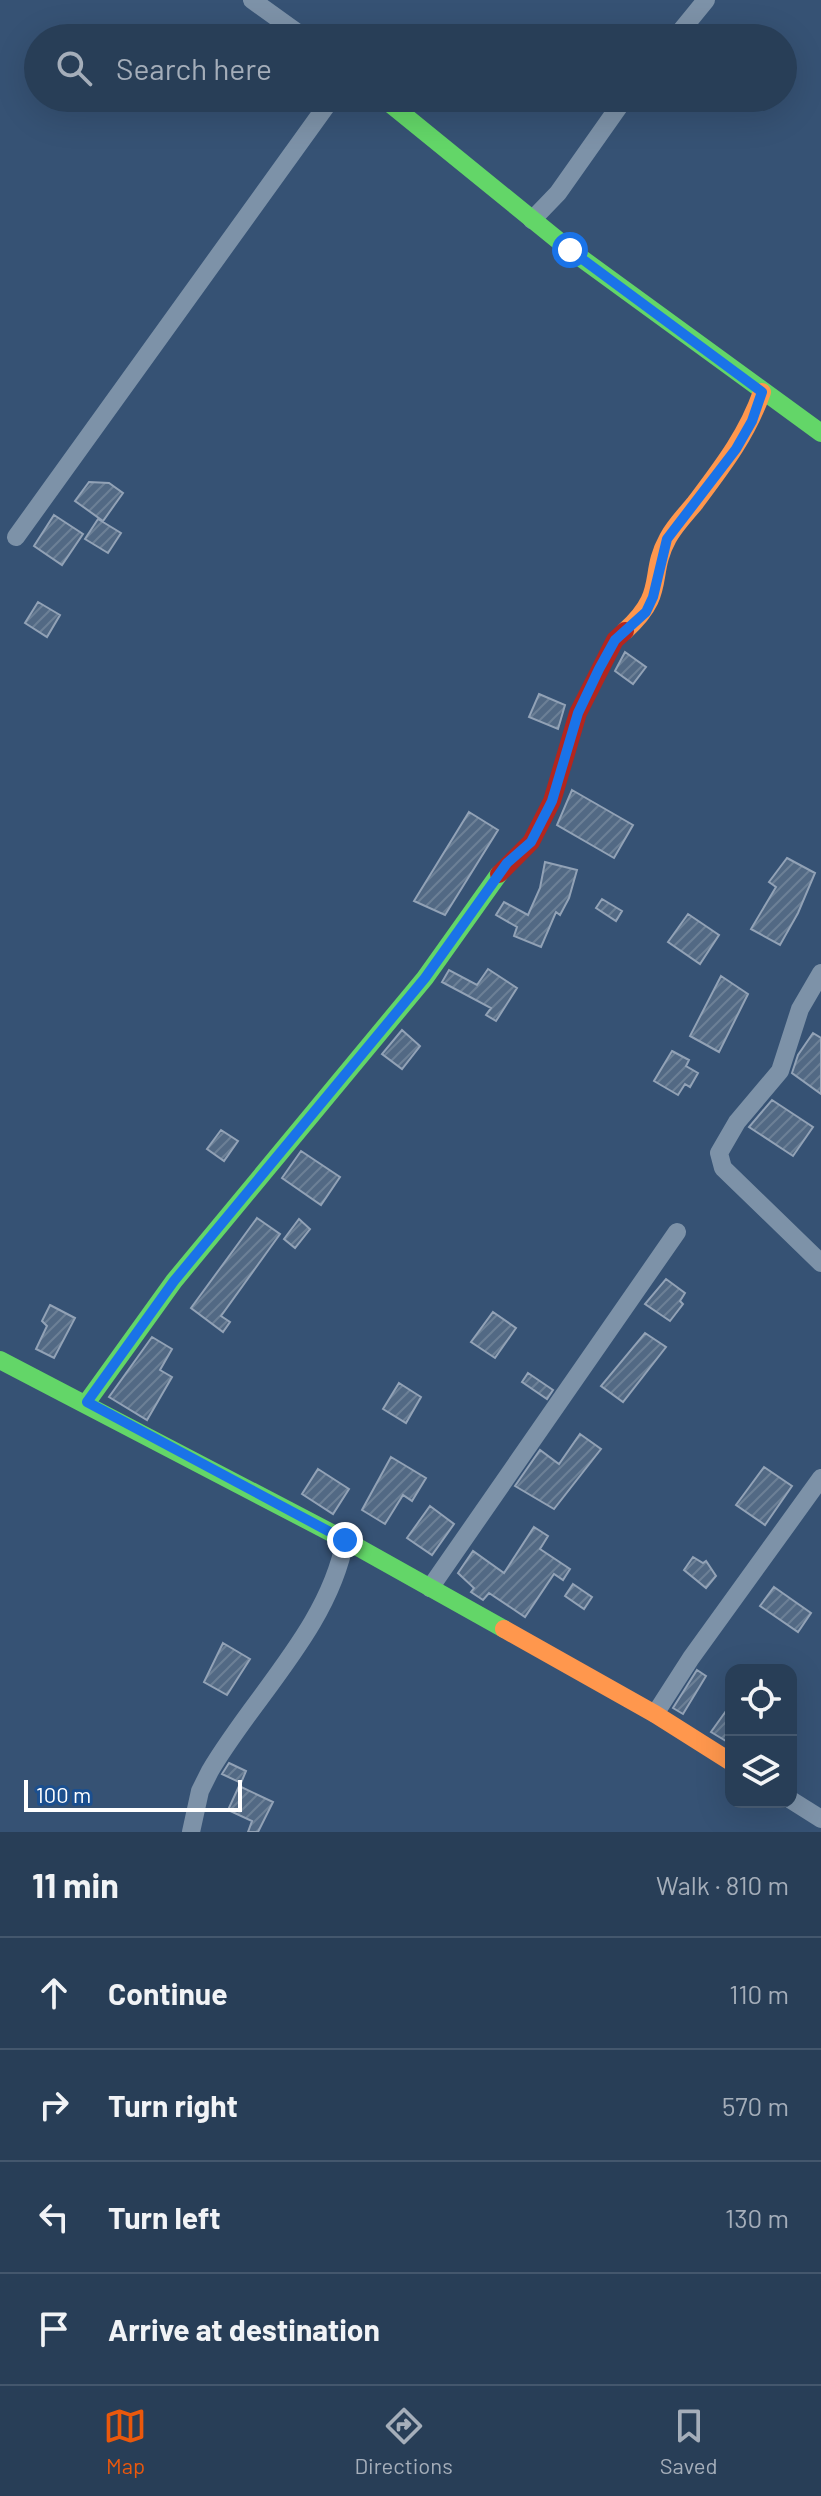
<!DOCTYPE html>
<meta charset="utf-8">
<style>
body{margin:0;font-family:Barlow,sans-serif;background:#30455d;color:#f1f3f6}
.controls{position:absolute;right:24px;bottom:24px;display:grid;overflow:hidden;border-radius:16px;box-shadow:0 8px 32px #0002}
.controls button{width:72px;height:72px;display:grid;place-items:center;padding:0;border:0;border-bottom:2px solid #44576d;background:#283e57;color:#f1f3f6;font:40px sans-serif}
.scale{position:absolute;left:24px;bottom:20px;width:218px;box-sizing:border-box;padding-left:8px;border:4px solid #fff;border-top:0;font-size:22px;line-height:28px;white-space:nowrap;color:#fff;-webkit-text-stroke:6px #1b4f8f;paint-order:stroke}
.stop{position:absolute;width:24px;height:24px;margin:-18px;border:6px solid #1a73e8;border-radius:50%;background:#fff}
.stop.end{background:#1a73e8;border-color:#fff;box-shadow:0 2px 8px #0008}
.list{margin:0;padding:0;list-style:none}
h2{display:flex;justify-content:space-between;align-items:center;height:104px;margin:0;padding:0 32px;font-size:34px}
h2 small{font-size:26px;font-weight:400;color:#a5aeba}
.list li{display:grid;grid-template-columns:52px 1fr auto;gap:24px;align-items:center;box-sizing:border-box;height:112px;padding:0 32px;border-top:2px solid #44576d}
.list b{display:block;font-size:30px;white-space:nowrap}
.list em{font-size:26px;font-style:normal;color:#a5aeba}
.icon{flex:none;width:44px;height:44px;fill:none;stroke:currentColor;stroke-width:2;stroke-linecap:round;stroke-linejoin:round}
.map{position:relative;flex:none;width:821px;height:1832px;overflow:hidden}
.search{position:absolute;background:#283e57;box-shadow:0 8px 32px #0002;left:24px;right:24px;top:24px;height:88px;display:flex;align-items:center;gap:20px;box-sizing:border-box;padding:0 28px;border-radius:44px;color:#a5aeba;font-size:30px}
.sheet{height:552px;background:#283e57}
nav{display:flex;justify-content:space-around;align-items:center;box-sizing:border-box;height:112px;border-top:2px solid #44576d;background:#283e57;font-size:22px;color:#a5aeba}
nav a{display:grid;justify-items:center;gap:4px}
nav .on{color:#ea580c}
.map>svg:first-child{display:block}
</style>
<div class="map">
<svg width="821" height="1832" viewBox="0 0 821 1832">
<defs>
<pattern id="building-hatch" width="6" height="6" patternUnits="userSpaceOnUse" patternTransform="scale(2)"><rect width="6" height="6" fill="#526984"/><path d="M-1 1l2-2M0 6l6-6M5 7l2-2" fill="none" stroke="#6c8096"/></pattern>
</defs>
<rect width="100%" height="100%" fill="#365274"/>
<path fill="url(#building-hatch)" stroke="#92a2b6" stroke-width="2" d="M89,482L109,483L123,493L103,521L75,501Z
M54,515L83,534L62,565L34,546Z
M98,519L121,533L108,553L85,539Z
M38,602L60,615L47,637L25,623Z
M625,652L646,667L633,684L615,671Z
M539,694L565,705L558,729L529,717Z
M572,790L633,825L614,858L557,825Z
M469,812L498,830L445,915L414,901Z
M787,858L815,873L798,913L780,945L751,929L776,887L769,882Z
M545,862L577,870L569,898L560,915L556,912L541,947L514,936L517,927L496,915L504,902L528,915L540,888Z
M602,899L622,911L616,921L596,908Z
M688,914L719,935L700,964L668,942Z
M488,969L517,988L496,1021L486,1015L491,1008L442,982L449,970L477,985Z
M721,976L748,994L719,1052L690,1036Z
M402,1030L420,1046L402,1069L382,1054Z
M813,1033L821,1038V1094L792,1073L798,1055Z
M672,1051L689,1060L686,1066L698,1073L690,1087L685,1084L678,1095L654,1081Z
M772,1100L813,1127L793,1156L749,1127Z
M221,1130L238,1141L224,1161L207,1149Z
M301,1151L340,1177L321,1205L282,1178Z
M257,1218L280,1234L221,1316L230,1322L223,1332L191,1308Z
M299,1219L310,1229L295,1248L284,1239Z
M666,1279L685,1293L680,1301L683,1304L670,1321L645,1304Z
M50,1305L75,1318L54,1358L36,1349L47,1326L42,1321Z
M493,1312L516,1328L495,1358L471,1342Z
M645,1333L666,1347L623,1402L601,1386Z
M152,1337L172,1349L160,1370L172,1377L147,1420L109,1397Z
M528,1373L553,1390L547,1399L522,1382Z
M399,1383L421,1397L406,1423L383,1409Z
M580,1434L601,1449L554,1509L515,1486L540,1450L559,1464Z
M391,1457L426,1478L412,1501L403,1495L385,1524L362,1510Z
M764,1467L792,1486L765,1525L736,1505Z
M318,1469L349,1489L333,1514L302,1494Z
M430,1506L454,1524L432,1555L407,1538Z
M534,1527L548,1536L540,1549L570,1569L563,1580L554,1574L525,1617L489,1593L483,1600L471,1592L474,1588L458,1573L473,1551L504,1573Z
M693,1557L703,1563L706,1561L716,1576L706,1588L684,1570Z
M573,1584L592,1597L584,1609L565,1596Z
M774,1587L811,1613L798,1632L760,1606Z
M223,1643L250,1659L227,1695L204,1682Z
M697,1670L706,1676L683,1714L673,1708Z
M731,1704V1744L711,1732Z
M229,1763L246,1771L241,1783L222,1774Z
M239,1786L273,1802L258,1832H248L252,1821L228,1810Z"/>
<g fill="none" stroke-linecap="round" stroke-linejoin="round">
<path stroke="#7d92a8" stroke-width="18" d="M252,0L305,38
M675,38L706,0
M532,220L558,193L625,98
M16,537L332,98
M821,973L800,1009L780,1071L737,1122L719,1153L723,1168L821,1263
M430,1588L677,1232
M655,1714L691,1658L821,1478
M791,1800L821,1819
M191,1832L200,1791L210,1771C254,1696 329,1627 345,1540"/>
<path stroke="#63d668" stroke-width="18" d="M383,98L570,250L821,433
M0,1360L345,1540L504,1629
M87,1402L174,1281L425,978L499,874"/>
<path stroke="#ff974d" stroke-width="18" d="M625,631C668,592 647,576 668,538C675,525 686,514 695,503C722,467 747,435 762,392
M504,1629L655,1714L731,1762"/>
<path stroke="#b3261e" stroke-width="18" d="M499,874L531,842L552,801L578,713L615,640L625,631"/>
</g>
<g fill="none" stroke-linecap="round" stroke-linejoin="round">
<path stroke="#1a73e8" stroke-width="10" d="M345,1540L87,1402L174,1281L425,978L507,863L531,842L552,801L578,713L599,669L615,640L646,612L653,597L667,539L736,449L752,421L762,392L570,250"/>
</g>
</svg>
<div class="controls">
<button><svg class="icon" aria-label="locate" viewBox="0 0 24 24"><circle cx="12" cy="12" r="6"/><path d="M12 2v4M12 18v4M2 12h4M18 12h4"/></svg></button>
<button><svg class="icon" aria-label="layers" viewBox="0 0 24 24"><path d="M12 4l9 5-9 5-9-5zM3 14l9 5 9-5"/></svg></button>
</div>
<div class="scale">100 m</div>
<div class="stop" style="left:570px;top:250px"></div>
<div class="stop end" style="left:345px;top:1540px"></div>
<div class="search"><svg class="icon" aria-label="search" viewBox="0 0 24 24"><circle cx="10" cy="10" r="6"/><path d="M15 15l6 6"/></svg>Search here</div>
</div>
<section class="sheet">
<h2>11 min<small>Walk · 810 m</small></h2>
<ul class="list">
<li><svg class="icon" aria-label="ahead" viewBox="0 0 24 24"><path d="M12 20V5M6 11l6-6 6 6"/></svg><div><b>Continue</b></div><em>110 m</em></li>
<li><svg class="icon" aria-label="right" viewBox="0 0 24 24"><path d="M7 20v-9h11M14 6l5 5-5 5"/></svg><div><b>Turn right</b></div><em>570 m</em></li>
<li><svg class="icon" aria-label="left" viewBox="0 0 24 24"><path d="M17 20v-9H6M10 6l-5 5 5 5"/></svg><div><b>Turn left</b></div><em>130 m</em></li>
<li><svg class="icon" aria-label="arrive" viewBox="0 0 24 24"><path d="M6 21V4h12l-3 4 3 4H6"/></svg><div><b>Arrive at destination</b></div></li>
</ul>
</section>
<nav>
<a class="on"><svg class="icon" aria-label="map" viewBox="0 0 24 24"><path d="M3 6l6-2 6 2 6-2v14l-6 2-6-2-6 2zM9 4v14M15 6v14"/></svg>Map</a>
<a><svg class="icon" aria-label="directions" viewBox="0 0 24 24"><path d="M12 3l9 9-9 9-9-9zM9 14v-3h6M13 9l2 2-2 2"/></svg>Directions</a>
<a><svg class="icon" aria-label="saved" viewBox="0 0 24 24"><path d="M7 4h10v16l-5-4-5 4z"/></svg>Saved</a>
</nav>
